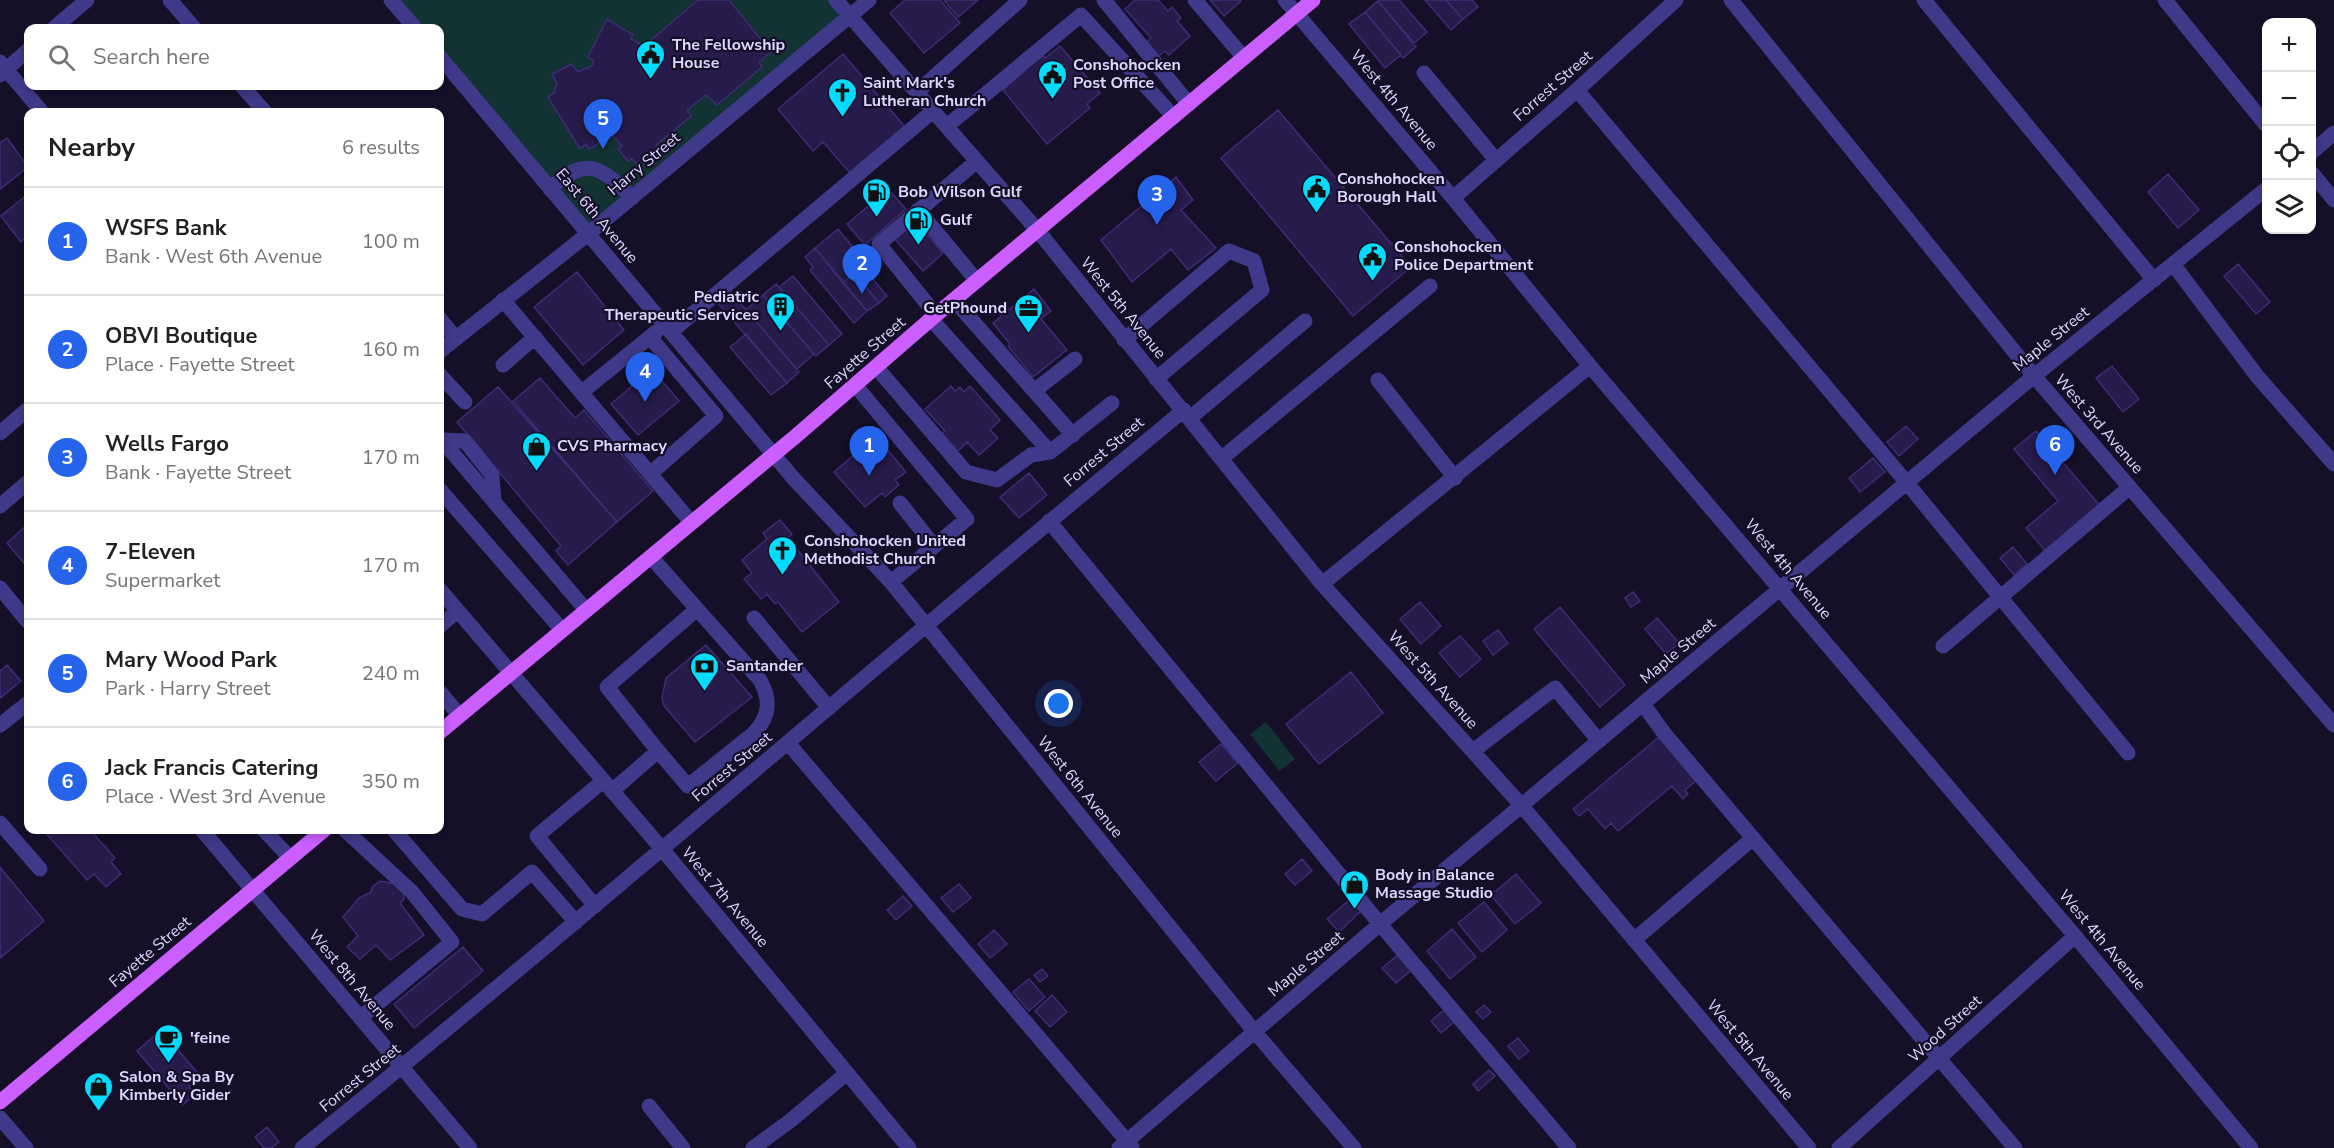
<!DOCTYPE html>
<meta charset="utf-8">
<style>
body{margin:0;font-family:"Nunito Sans",sans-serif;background:#f2f2f2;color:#202124}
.controls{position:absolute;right:18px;top:18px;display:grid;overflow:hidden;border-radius:12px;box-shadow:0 3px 9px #0003}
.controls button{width:54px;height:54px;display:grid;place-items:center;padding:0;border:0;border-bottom:2px solid #e0e0e0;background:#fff;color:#202124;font:30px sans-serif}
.you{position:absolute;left:1059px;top:704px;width:21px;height:21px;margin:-15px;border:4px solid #fff;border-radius:50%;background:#1a73e8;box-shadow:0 0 0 9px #1a73e833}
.badge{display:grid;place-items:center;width:39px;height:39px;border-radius:50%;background:#2563eb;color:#fff;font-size:20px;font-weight:700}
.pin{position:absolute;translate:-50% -50px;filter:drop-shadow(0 2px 3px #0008)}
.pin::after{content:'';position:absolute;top:32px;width:21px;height:18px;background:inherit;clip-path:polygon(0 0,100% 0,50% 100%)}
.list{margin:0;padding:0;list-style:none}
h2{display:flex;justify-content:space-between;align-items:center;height:78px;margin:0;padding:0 24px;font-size:26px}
h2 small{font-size:20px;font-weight:400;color:#757577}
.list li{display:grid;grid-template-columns:39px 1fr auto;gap:18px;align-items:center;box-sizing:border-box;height:108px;padding:0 24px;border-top:2px solid #e0e0e0}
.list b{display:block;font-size:22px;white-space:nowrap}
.list p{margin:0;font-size:20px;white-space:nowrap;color:#757577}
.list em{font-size:20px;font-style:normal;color:#757577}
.icon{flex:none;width:33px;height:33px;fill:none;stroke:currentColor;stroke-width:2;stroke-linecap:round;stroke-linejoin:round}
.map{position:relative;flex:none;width:2334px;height:1148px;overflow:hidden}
.search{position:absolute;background:#fff;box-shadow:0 3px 9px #0003;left:24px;top:24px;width:420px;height:66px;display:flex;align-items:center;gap:15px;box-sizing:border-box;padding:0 21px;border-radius:12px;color:#757577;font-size:22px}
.panel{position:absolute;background:#fff;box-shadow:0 3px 9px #0003;left:24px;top:108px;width:420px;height:726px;border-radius:12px}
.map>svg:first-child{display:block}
</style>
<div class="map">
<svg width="2334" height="1148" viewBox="0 0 2334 1148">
<rect width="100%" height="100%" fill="#150f28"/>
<path fill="#123233" d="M391,0H836L849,16L588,234L440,57V28H415Z
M1266,722L1295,759L1279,771L1250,734Z"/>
<path fill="#261b4a" stroke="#3e2c77" stroke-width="1.5" d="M698,0H729L771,52L759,62L762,67L717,105L706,95L687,110L691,116L656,145L658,147L638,165L632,159L628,161L618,149L622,146L613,136L589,149L586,144L580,149L548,97L554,93L557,83L552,74L572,64L578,72L592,66L594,61L588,57L607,19L633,35L631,39L644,46Z
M905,0H940L960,23L924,53L890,13Z
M944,0H978L958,17Z
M1135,0H1158L1168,11L1172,7L1181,18L1177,21L1190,36L1169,55L1165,51L1155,59L1143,46L1151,38L1125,9Z
M1210,0H1240L1241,1L1224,16Z
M1380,0H1399L1427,32L1414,43L1378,1Z
M1425,0H1446L1463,19L1451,30Z
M1446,0H1472L1478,7L1463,19Z
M1378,1L1416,47L1403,58L1365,12Z
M1365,12L1401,55L1385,68L1349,24Z
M1060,46L1100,93L1087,104L1090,108L1047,144L1003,90L1042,55L1045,58Z
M843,54L905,127L850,173L823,142L813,151L778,109Z
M1278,110L1411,267L1353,316L1221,158Z
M7,138L28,167L0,189V143Z
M2168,174L2199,210L2178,228L2148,192Z
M1176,177L1193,200L1181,210L1216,248L1188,270L1171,249L1132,282L1101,240Z
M888,189L906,209L865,245L847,224Z
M28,194V236L21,242L1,216Z
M915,220L943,253L923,271L894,238Z
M838,229L876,275L863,284L855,273L843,283L815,248Z
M815,248L867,311L854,323L810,270L813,267L805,257Z
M2238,264L2270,302L2256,314L2224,276Z
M577,272L624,330L583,365L534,307Z
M855,273L879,303L867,311L843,283Z
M793,276L842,334L829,345L779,287Z
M872,278L887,296L879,303L863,284Z
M776,284L829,345L816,356L763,295Z
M1034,289L1051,311L1041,319L1067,350L1033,377L1008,346L1010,344L993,323Z
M730,291L799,372L787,383L717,302Z
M763,295L814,354L797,369L746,310Z
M746,334L787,383L771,395L730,347Z
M2112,366L2139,399L2123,412L2096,378Z
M652,369L679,401L638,435L611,404Z
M540,378L575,418L584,410L653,491L617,522L513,401Z
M951,386L955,391L960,387L964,392L970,386L1000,420L990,430L998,438L979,455L967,442L957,452L941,434L945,431L925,409Z
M498,387L617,522L568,565L556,551L561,546L457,422Z
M1906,426L1918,439L1899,456L1887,442Z
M2036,431L2102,508L2048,554L2026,528L2058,501L2014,449Z
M876,436L906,472L895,480L899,485L885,497L882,493L865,507L834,472Z
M1873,458L1885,472L1860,492L1849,478Z
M1029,473L1047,495L1019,518L1000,497Z
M780,520L792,534L788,538L839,602L802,632L778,602L775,604L767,594L761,599L744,579L752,573L742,560L767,539L763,533Z
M28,524V568L7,543Z
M2013,547L2027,564L2014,575L2000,558Z
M1633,592L1640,601L1631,607L1625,598Z
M1420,602L1441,626L1421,644L1400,619Z
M1560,607L1625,685L1600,707L1534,629Z
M1657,618L1679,643L1666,654L1645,629Z
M1498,630L1508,643L1493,655L1483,641Z
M1460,636L1481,659L1460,677L1439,653Z
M706,645L752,697L695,742L664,706L662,698L666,678Z
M7,665L21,681L0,698V671Z
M1351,672L1383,713L1319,764L1286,724Z
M1659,737L1697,780L1685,790L1688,794L1683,799L1672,786L1618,831L1611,823L1605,829L1588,809L1579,816L1573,809Z
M1221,744L1238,763L1216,781L1199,762Z
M43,830H90L115,858L111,862L121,874L106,887L94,874L87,880Z
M1302,859L1312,871L1295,885L1285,874Z
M0,867L44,921L0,958Z
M1516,874L1541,903L1515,924L1491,895Z
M380,881L395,884L403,891L404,899L400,903L424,935L390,960L376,945L360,959L347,947L358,936L343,917L359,898L371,892L372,887Z
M959,884L971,898L953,912L941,898Z
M903,896L912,906L896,920L887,910Z
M1353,897L1363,909L1339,932L1327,919Z
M1484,902L1507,930L1482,952L1458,923Z
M1452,929L1476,957L1450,979L1427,951Z
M994,930L1007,944L990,958L978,944Z
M463,947L483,971L414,1028L394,1004Z
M1400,953L1413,969L1396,983L1382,968Z
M1042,969L1048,976L1040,982L1034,975Z
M1029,979L1045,997L1029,1011L1013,992Z
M1052,995L1067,1012L1050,1027L1035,1011Z
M1484,1005L1491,1012L1483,1019L1476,1012Z
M1444,1010L1454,1022L1441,1033L1431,1021Z
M161,1030L201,1077L189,1087L195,1094L183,1105L137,1051Z
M1518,1038L1529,1051L1519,1059L1508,1046Z
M1489,1070L1495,1076L1478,1091L1473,1084Z
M267,1127L279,1142L271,1148H264L255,1137Z"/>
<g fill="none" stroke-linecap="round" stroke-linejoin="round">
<path stroke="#3f3989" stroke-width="15" d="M170,0L194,28
M391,0L415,28
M836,0L1038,231L1322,584L1522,806L1809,1148
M1104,0L1189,104
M1195,0L1244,58
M1285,0L1453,198L1590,366L2075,936L2251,1148
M1731,0L2034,376L2334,725
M1924,0L2154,280
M2165,0L2266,125
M54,28L87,0
M440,57L794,479L891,582L1254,1031L1354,1148
M0,62L42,112
M1424,73L1496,160
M0,75L28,50
M242,86L265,112
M1577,90L1907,483L2128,753
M917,92L1020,0
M947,126L1081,15L1174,117
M2312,152L2334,133
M2312,173L2334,200
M550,189C586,155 601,166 632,198
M1453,198L1577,90L1676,0
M918,210L977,281
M2173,264L2257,376L2334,464
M503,300L691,522
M954,300L1073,435
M936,315L879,244L977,161
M440,319L455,337
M931,319L1050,452
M671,332L933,111
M650,337L716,416L650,474
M1124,340L1229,251L1254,261L1262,290L1156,379
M440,351L588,234L869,0
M503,365L535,337
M876,367L966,472L997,480L1031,455L1050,452L1112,403
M440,375L465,402
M1378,380L1455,478
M855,385L967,519L891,582
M1034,391L1075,359
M582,392L656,332
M1190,418L1305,321
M0,433L28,409
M440,438L586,610
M441,440L465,441L492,475L494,502
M1222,458L1430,286
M440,490L562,630
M900,503L934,546
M0,506L28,482
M1049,521L1380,924L1569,1148
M1322,584L1590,366
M0,588L28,622
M440,590L663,850L909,1148
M754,618L829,708
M440,626L457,611
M1943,646L2130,487
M440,692L459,715
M1643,704L1664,733L2015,1148
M0,725L28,703
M788,743L1132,1147
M658,751L607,687L697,609
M1473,751L1555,688L1599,741
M612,791L658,751L688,786L754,733C770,716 771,700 760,680L651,557
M0,823L40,869
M202,830L470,1148
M264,830L290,858
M345,830L412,892L452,942L360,1018
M394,830L462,909L482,914L532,872L576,922
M595,906L537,836L603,781
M1634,940L1753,838
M649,1106L683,1148
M0,1118L26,1148
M302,1148C600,906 888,654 1184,410
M753,1148L790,1121L847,1073
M1119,1148L1380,924L2034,376L2266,189
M1839,1148L2075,936"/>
<path stroke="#ca5eff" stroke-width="15" d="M440,732L796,436L931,319L1313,0
M0,1102L324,830"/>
</g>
<defs>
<symbol id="civic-pin" viewBox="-11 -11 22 30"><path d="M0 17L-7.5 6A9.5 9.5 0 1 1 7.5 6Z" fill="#03dbff" stroke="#150f28"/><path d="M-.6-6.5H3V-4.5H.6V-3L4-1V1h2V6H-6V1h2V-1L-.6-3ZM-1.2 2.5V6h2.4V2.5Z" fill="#111"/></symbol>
<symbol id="church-pin" viewBox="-11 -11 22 30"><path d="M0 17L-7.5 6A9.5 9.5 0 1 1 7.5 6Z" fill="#03dbff" stroke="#150f28"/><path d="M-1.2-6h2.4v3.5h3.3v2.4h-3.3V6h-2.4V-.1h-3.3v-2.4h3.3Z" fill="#111"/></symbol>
<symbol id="fuel-pin" viewBox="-11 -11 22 30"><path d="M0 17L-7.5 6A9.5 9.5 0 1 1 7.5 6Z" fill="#03dbff" stroke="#150f28"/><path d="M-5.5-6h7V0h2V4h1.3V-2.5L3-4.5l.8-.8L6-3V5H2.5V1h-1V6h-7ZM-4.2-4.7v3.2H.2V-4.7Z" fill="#111"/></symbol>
<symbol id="building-pin" viewBox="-11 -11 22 30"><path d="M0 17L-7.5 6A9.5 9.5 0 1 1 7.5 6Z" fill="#03dbff" stroke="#150f28"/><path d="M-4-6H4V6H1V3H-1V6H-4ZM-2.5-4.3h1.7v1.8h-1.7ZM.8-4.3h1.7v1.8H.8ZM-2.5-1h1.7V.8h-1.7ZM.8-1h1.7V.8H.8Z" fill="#111"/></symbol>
<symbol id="office-pin" viewBox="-11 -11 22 30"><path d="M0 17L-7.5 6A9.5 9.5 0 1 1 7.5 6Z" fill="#03dbff" stroke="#150f28"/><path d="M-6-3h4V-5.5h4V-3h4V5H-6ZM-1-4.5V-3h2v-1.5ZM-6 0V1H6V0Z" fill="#111"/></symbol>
<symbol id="shop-pin" viewBox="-11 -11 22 30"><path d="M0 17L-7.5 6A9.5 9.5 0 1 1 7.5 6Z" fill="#03dbff" stroke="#150f28"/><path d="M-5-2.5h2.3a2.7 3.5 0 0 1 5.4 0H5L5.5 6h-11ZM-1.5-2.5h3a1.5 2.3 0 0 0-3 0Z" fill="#111"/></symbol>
<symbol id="bank-pin" viewBox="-11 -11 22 30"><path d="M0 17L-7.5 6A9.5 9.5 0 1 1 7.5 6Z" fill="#03dbff" stroke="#150f28"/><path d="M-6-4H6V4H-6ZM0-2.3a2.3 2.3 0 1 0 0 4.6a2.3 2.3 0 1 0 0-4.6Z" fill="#111"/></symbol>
<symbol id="cafe-pin" viewBox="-11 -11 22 30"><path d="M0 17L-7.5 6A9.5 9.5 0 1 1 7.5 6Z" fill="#03dbff" stroke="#150f28"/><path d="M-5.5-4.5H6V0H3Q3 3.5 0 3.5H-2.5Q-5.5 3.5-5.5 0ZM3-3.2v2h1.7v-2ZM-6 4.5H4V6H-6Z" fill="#111"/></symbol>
</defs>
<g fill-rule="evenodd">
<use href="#civic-pin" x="634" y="38" width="33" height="45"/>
<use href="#civic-pin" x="1036" y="58" width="33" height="45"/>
<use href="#church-pin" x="826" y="76" width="33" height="45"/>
<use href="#civic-pin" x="1300" y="172" width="33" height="45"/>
<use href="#fuel-pin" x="860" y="176" width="33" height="45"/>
<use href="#fuel-pin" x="902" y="204" width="33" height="45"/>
<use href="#civic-pin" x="1356" y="240" width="33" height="45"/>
<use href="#building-pin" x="764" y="290" width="33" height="45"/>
<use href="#office-pin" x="1012" y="292" width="33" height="45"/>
<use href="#shop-pin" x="520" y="430" width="33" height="45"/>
<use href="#church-pin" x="766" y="534" width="33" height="45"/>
<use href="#bank-pin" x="688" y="650" width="33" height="45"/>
<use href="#shop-pin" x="1338" y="868" width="33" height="45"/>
<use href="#cafe-pin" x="152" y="1022" width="33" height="45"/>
<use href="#shop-pin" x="82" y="1070" width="33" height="45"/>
</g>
<g text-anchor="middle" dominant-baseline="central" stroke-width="4.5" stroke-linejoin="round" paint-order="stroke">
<g font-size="16" font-weight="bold" fill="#ddd7ff" stroke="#150f28" text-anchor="start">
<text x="672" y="45">The Fellowship<tspan x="672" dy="18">House</tspan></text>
<text x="1073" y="65">Conshohocken<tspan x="1073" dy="18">Post Office</tspan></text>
<text x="863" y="83">Saint Mark's<tspan x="863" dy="18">Lutheran Church</tspan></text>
<text x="1337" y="179">Conshohocken<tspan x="1337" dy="18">Borough Hall</tspan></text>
<text x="898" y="192">Bob Wilson Gulf</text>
<text x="940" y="220">Gulf</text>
<text x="1394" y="247">Conshohocken<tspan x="1394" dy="18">Police Department</tspan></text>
<text x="759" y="297" text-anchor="end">Pediatric<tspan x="759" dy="18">Therapeutic Services</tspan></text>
<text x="1007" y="308" text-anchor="end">GetPhound</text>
<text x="557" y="446">CVS Pharmacy</text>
<text x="804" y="541">Conshohocken United<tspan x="804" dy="18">Methodist Church</tspan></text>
<text x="726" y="666">Santander</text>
<text x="1375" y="875">Body in Balance<tspan x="1375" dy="18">Massage Studio</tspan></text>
<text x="190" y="1038">'feine</text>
<text x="119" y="1077">Salon &amp; Spa By<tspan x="119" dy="18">Kimberly Gider</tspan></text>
</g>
<g font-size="16" fill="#ddd7ff" stroke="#150f28">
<text transform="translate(1553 86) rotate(-41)">Forrest Street</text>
<text transform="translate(1394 100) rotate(50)">West 4th Avenue</text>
<text transform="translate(644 164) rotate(-40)">Harry Street</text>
<text transform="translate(597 216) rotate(50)">East 6th Avenue</text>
<text transform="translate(1123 308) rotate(51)">West 5th Avenue</text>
<text transform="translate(2051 339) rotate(-39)">Maple Street</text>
<text transform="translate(865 353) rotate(-41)">Fayette Street</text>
<text transform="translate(2099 424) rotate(49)">West 3rd Avenue</text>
<text transform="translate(1104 452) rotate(-40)">Forrest Street</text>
<text transform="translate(1788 569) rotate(50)">West 4th Avenue</text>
<text transform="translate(1678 651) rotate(-40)">Maple Street</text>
<text transform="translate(1433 680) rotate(48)">West 5th Avenue</text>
<text transform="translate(732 767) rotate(-40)">Forrest Street</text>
<text transform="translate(1080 787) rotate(51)">West 6th Avenue</text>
<text transform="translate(725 897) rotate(50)">West 7th Avenue</text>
<text transform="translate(2102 940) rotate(50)">West 4th Avenue</text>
<text transform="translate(150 952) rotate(-40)">Fayette Street</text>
<text transform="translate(1306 964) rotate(-40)">Maple Street</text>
<text transform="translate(352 980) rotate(50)">West 8th Avenue</text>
<text transform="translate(1945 1029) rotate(-42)">Wood Street</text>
<text transform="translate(1750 1050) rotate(50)">West 5th Avenue</text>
<text transform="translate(360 1078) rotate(-39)">Forrest Street</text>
</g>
</g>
</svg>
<div class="controls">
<button>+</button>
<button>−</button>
<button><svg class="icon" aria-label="locate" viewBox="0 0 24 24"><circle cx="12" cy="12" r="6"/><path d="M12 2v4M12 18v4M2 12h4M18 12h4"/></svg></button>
<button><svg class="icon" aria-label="layers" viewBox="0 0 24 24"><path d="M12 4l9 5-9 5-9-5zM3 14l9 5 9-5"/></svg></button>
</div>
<div class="you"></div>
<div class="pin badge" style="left:869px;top:476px">1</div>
<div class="pin badge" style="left:862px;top:294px">2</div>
<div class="pin badge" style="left:1157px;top:225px">3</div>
<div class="pin badge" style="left:645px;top:402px">4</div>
<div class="pin badge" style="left:603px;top:149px">5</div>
<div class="pin badge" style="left:2055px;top:475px">6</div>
<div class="search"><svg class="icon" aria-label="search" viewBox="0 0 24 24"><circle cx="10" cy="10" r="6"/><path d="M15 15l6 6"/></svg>Search here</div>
<section class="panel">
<h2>Nearby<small>6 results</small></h2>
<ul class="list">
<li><span class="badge">1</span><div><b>WSFS Bank</b><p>Bank · West 6th Avenue</p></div><em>100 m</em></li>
<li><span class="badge">2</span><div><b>OBVI Boutique</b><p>Place · Fayette Street</p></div><em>160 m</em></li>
<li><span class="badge">3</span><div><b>Wells Fargo</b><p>Bank · Fayette Street</p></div><em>170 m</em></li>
<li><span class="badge">4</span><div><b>7-Eleven</b><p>Supermarket</p></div><em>170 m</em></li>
<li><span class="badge">5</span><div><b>Mary Wood Park</b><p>Park · Harry Street</p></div><em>240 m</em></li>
<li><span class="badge">6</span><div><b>Jack Francis Catering</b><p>Place · West 3rd Avenue</p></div><em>350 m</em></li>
</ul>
</section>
</div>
